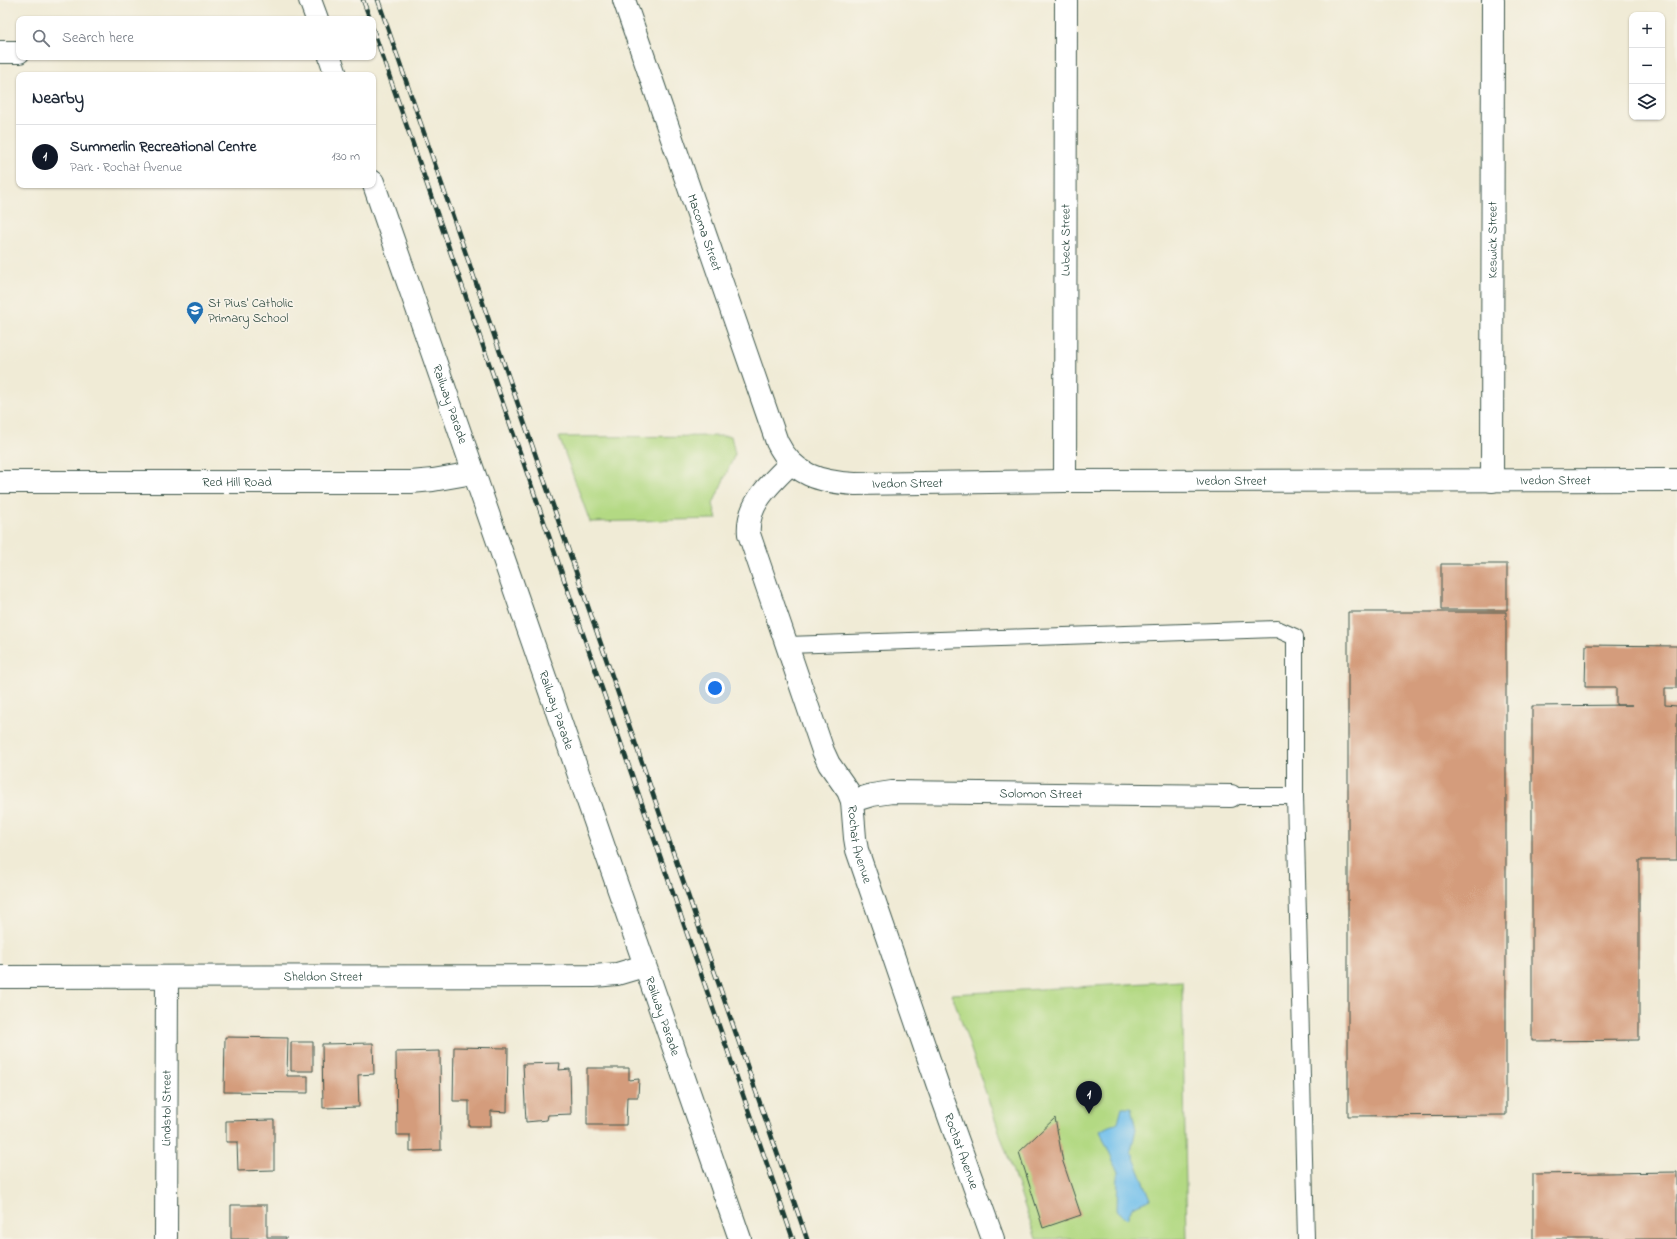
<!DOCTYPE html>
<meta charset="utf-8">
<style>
body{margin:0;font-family:"Indie Flower",sans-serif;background:#f2f2f3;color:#1f2937}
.controls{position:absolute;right:12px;top:12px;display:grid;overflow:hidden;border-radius:8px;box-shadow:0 1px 3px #0004}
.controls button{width:36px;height:36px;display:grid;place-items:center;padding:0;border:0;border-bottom:1px solid #e0e1e3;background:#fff;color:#1f2937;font:20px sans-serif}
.you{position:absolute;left:715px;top:688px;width:14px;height:14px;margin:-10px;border:3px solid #fff;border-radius:50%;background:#1a73e8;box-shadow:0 0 0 6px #1a73e833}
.badge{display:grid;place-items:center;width:26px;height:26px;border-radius:50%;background:#111827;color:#fff;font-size:13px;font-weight:700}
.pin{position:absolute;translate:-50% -33px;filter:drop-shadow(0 1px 2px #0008)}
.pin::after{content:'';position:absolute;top:21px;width:14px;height:12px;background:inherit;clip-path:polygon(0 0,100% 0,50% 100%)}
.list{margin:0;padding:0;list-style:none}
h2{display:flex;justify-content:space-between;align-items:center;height:52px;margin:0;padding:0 16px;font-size:17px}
h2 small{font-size:13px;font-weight:400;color:#747a83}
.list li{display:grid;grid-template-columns:26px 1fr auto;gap:12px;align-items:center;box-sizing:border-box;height:64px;padding:0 16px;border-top:1px solid #e0e1e3}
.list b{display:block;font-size:15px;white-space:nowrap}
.list p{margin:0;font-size:13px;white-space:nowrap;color:#747a83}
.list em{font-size:13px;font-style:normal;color:#747a83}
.icon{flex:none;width:22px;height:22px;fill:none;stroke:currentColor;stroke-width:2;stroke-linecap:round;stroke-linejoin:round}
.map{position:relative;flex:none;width:1677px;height:1239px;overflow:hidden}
.search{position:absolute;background:#fff;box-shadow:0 1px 3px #0004;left:16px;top:16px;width:360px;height:44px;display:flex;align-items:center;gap:10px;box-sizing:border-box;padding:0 14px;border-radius:8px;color:#747a83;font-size:15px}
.panel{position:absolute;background:#fff;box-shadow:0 1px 3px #0004;left:16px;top:72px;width:360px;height:116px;border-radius:8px}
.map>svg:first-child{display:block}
</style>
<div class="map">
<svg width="1677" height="1239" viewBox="0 0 1677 1239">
<rect width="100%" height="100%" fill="#f7f3e8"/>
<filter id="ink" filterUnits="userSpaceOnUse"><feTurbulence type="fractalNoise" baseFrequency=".025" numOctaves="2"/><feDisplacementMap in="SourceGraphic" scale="8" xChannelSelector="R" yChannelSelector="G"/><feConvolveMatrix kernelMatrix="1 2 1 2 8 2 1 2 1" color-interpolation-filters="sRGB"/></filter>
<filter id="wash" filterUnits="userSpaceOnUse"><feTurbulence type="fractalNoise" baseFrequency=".012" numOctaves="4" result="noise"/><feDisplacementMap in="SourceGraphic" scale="16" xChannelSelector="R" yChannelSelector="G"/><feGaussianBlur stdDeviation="0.9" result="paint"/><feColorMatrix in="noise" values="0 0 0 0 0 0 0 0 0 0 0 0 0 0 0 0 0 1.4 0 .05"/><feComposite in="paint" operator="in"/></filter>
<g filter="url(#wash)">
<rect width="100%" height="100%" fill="#f0ebd6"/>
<path fill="#b3d983" stroke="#698b5c" d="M731,436L735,454L713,504L717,519L590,522L559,437Z
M1182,981L1187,1239H1036L952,994Z"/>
<path fill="#71bfeb" stroke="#487e90" d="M1122,1107H1131L1136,1129L1131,1151L1151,1199L1132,1207L1127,1219L1117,1210L1118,1172L1100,1131L1118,1122Z"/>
<g id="blocks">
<path fill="#d49c7c" d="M1441,564H1507V610H1441Z
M1348,612H1506V1115L1348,1116Z
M1586,645L1677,646V688H1665V705L1677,706V860H1639V1040L1532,1041V706L1632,705H1616V687H1585Z
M225,1037L288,1038L287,1076H308V1093L224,1092Z
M291,1042H313V1071H291Z
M373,1043L374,1074L358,1075L359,1107L323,1108L322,1044Z
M454,1047L508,1048L507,1112L491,1111V1126H469V1101H453Z
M440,1051L441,1150L410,1151V1135H397L396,1052Z
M560,1063L559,1070L570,1069L571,1114L548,1115L547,1120L526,1122L523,1064Z
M587,1068H629V1080L639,1079L638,1097H627L626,1125H587Z
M1055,1118L1063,1162L1081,1215L1043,1228L1019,1152Z
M274,1120V1170L238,1171L237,1142H226V1121Z
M1677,1172V1239H1533V1174Z
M231,1205H267V1237H286V1239H231Z"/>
</g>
</g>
<g filter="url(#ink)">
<use href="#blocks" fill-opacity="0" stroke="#3e574c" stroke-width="1"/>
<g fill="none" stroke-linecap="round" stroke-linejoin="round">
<defs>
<path id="service" d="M787,645L1277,629L1295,637V796
M1231,796H1295L1306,1239"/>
<g id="minor">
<path d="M310,0L317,19"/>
<path id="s1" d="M624,0L777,442C793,475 820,482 855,484L1065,481L1677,480"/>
<path d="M0,52H19"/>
<path d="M330,57L336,75"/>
<path id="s2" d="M373,182L740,1239"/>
<path id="s3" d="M791,463C771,483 746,504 749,534L823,751L829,764L848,791L852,801L855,838L857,850L937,1083L993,1239"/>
<path id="s4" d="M1065,481L1066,0"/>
<path id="s5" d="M1492,481L1493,0"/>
<path id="s6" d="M0,482H411L433,480L473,473"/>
<path id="s7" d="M852,801L872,795L892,792L1231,796"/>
<path id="s8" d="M0,977L594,976L617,974L644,966"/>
<path id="s9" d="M166,1239L167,977"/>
</g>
</defs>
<use href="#service" stroke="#3e574c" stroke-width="18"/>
<use href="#minor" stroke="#3e574c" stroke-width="24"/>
<use href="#service" stroke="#fff" stroke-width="16"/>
<use href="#minor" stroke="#fff" stroke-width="22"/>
<defs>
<path id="rail" d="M363,0L370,19
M378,0L807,1239
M373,29L793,1239"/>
</defs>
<use href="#rail" stroke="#1f3d34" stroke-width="4.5"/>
<use href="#rail" stroke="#f7f3e8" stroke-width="3" stroke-dasharray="9" stroke-linecap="butt"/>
</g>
</g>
<defs>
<symbol id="school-pin" viewBox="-11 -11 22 30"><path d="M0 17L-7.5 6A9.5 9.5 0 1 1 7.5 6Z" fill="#1f6fb2" stroke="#f7f3e8"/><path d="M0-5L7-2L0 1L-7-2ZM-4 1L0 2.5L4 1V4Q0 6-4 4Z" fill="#fff"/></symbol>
</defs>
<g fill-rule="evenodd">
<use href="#school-pin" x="185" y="300" width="20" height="27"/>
</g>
<g text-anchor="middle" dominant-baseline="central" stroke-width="3.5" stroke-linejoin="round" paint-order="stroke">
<g font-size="13" fill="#1f3d34" stroke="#f7f3e8">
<text stroke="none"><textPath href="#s1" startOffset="246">Macoma Street</textPath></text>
<text stroke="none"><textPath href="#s4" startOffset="241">Lubeck Street</textPath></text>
<text stroke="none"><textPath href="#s5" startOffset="241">Keswick Street</textPath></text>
<text stroke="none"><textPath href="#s2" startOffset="235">Railway Parade</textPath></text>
<text stroke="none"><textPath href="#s1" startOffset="938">Ivedon Street</textPath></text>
<text stroke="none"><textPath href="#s1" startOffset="1262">Ivedon Street</textPath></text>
<text stroke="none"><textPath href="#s6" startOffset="237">Red Hill Road</textPath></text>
<text stroke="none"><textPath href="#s1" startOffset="614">Ivedon Street</textPath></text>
<text stroke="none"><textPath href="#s2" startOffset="559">Railway Parade</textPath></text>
<text stroke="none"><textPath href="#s7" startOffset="190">Solomon Street</textPath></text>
<text stroke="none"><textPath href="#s3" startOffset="417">Rochat Avenue</textPath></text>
<text stroke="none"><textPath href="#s8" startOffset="323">Sheldon Street</textPath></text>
<text stroke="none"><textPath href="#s2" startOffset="883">Railway Parade</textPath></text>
<text stroke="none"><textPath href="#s9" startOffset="131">Lindstol Street</textPath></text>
<text stroke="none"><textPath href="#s3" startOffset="741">Rochat Avenue</textPath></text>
</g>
<g font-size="13" fill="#1f3d34" stroke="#f7f3e8" text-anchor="start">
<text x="208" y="303">St Pius' Catholic<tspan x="208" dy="15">Primary School</tspan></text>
</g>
</g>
</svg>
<div class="controls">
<button>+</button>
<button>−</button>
<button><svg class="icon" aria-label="layers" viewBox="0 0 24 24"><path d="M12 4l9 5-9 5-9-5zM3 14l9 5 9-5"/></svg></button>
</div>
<div class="you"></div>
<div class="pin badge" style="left:1089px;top:1114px">1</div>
<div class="search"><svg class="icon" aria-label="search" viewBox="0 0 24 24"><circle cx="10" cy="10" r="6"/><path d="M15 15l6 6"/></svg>Search here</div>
<section class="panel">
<h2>Nearby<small></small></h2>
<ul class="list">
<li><span class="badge">1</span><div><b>Summerlin Recreational Centre</b><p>Park · Rochat Avenue</p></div><em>130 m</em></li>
</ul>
</section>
</div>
